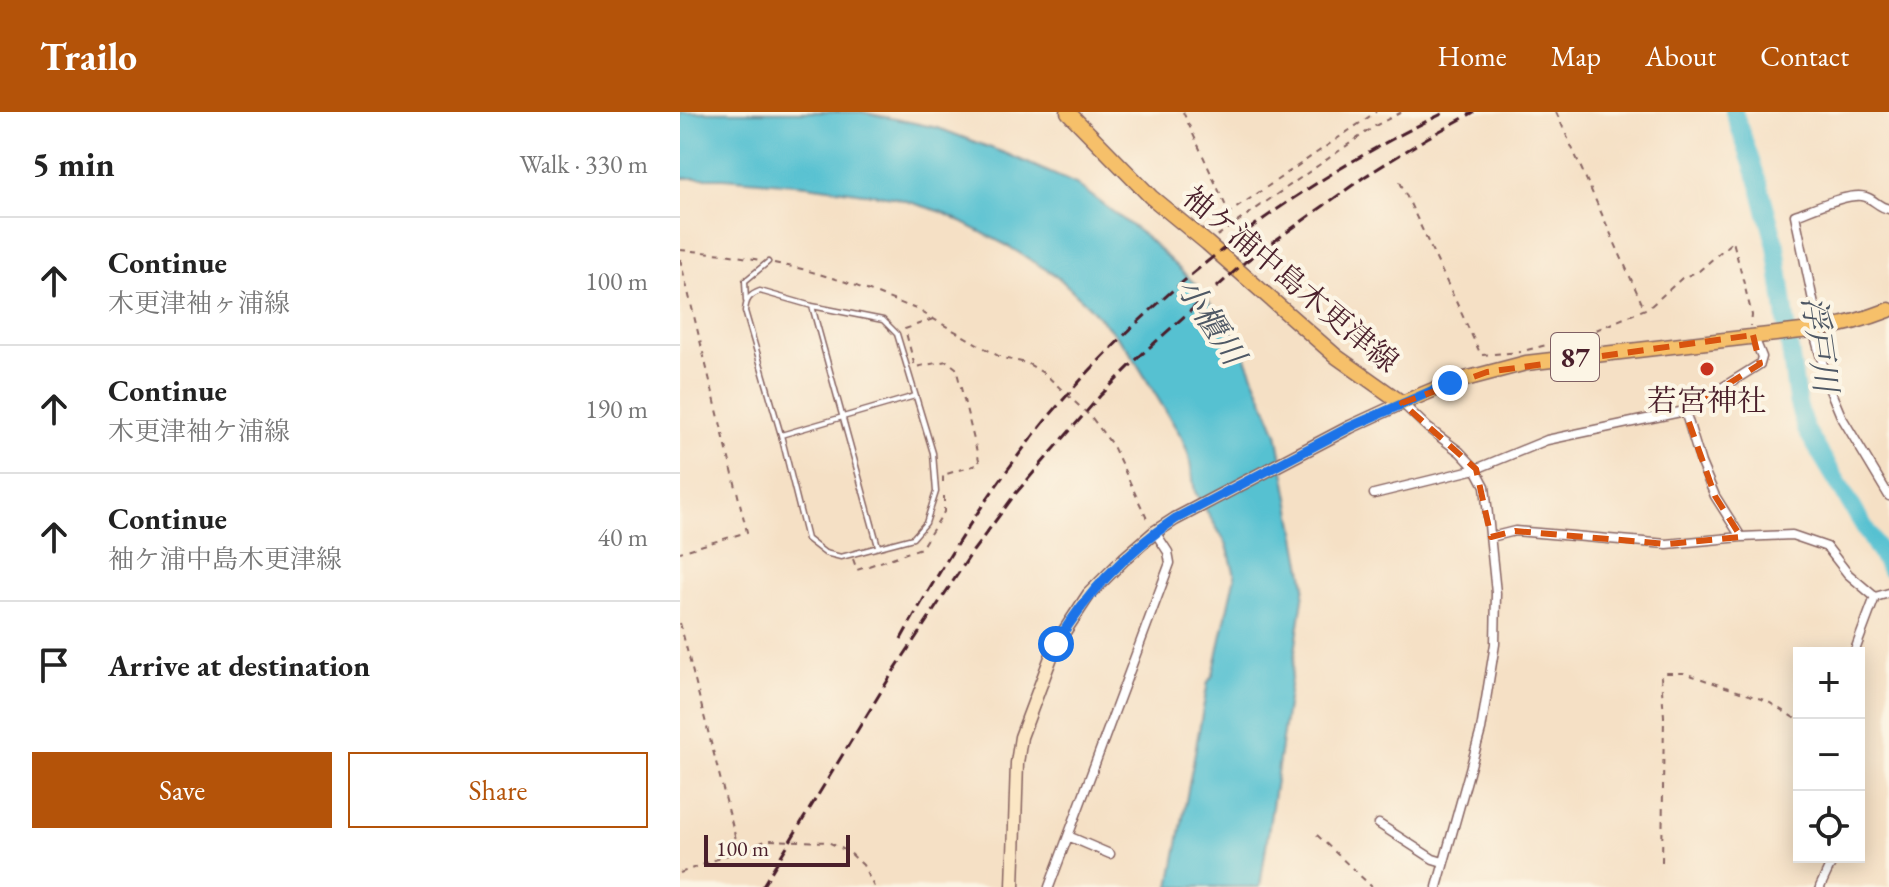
<!DOCTYPE html>
<meta charset="utf-8">
<style>
body{margin:0;font-family:"EB Garamond","Noto Serif JP",serif;background:#f6f6f6;color:#222}
.controls{position:absolute;right:24px;bottom:24px;display:grid;overflow:hidden;border-radius:0px;box-shadow:0 4px 20px #0003}
.controls button{width:72px;height:72px;display:grid;place-items:center;padding:0;border:0;border-bottom:2px solid #e0e0e0;background:#fff;color:#222;font:40px sans-serif}
.scale{position:absolute;left:24px;bottom:20px;width:146px;box-sizing:border-box;padding-left:8px;border:4px solid #4a1f2b;border-top:0;font-size:22px;line-height:28px;white-space:nowrap;color:#4a1f2b;-webkit-text-stroke:6px #fcf5e5;paint-order:stroke}
.stop{position:absolute;width:24px;height:24px;margin:-18px;border:6px solid #1a73e8;border-radius:50%;background:#fff}
.stop.end{background:#1a73e8;border-color:#fff;box-shadow:0 2px 8px #0008}
.list{margin:0;padding:0;list-style:none}
h2{display:flex;justify-content:space-between;align-items:center;height:104px;margin:0;padding:0 32px;font-size:34px}
h2 small{font-size:26px;font-weight:400;color:#767676}
.list li{display:grid;grid-template-columns:52px 1fr auto;gap:24px;align-items:center;box-sizing:border-box;height:128px;padding:0 32px;border-top:2px solid #e0e0e0}
.list b{display:block;font-size:30px;white-space:nowrap}
.list p{margin:0;font-size:26px;white-space:nowrap;color:#767676}
.list em{font-size:26px;font-style:normal;color:#767676}
.actions{display:flex;gap:16px;padding:24px 32px}
.actions a{flex:1;padding:18px 0;border:2px solid #b45309;border-radius:0px;text-align:center;font-size:28px;color:#b45309}
.actions .main{background:#b45309;color:#fff}
.icon{flex:none;width:44px;height:44px;fill:none;stroke:currentColor;stroke-width:2;stroke-linecap:round;stroke-linejoin:round}
.map{position:relative;flex:none;width:1209px;height:775px;overflow:hidden}
header{display:flex;align-items:center;gap:48px;box-sizing:border-box;height:112px;padding:0 40px;background:#b45309;color:#fff}
header strong{font-size:38px}
nav{display:flex;gap:44px;margin-inline-start:auto;font-size:28px}
main{display:flex}
aside{flex:1;background:#fff}
.map>svg:first-child{display:block}
</style>
<header>
<strong>Trailo</strong>
<nav><a>Home</a><a>Map</a><a>About</a><a>Contact</a></nav>
</header>
<main>
<aside>
<h2>5 min<small>Walk · 330 m</small></h2>
<ul class="list">
<li><svg class="icon" aria-label="ahead" viewBox="0 0 24 24"><path d="M12 20V5M6 11l6-6 6 6"/></svg><div><b>Continue</b><p>木更津袖ヶ浦線</p></div><em>100 m</em></li>
<li><svg class="icon" aria-label="ahead" viewBox="0 0 24 24"><path d="M12 20V5M6 11l6-6 6 6"/></svg><div><b>Continue</b><p>木更津袖ケ浦線</p></div><em>190 m</em></li>
<li><svg class="icon" aria-label="ahead" viewBox="0 0 24 24"><path d="M12 20V5M6 11l6-6 6 6"/></svg><div><b>Continue</b><p>袖ケ浦中島木更津線</p></div><em>40 m</em></li>
<li><svg class="icon" aria-label="arrive" viewBox="0 0 24 24"><path d="M6 21V4h12l-3 4 3 4H6"/></svg><div><b>Arrive at destination</b></div></li>
</ul>
<div class="actions"><a class="main">Save</a><a>Share</a></div>
</aside>
<div class="map">
<svg width="1209" height="775" viewBox="0 0 1209 775">
<rect width="100%" height="100%" fill="#fcf5e5"/>
<filter id="ink" filterUnits="userSpaceOnUse"><feTurbulence type="fractalNoise" baseFrequency=".0125" numOctaves="2"/><feDisplacementMap in="SourceGraphic" scale="16" xChannelSelector="R" yChannelSelector="G"/><feConvolveMatrix kernelMatrix="1 2 1 2 8 2 1 2 1" color-interpolation-filters="sRGB"/></filter>
<filter id="wash" filterUnits="userSpaceOnUse"><feTurbulence type="fractalNoise" baseFrequency=".006" numOctaves="4" result="noise"/><feDisplacementMap in="SourceGraphic" scale="32" xChannelSelector="R" yChannelSelector="G"/><feGaussianBlur stdDeviation="1.8" result="paint"/><feColorMatrix in="noise" values="0 0 0 0 0 0 0 0 0 0 0 0 0 0 0 0 0 1.4 0 .05"/><feComposite in="paint" operator="in"/></filter>
<g filter="url(#wash)">
<rect width="100%" height="100%" fill="#f5e0c5"/>
<path fill="#56c1d1" stroke="#50707e" stroke-width="2" d="M0,0H182L258,16L327,42L396,72L465,124L517,174L559,229L597,321L625,473L580,775H490L528,570L533,563L555,463L547,433L515,380L509,344L502,326L448,237L409,194L378,165L328,134L262,100L213,85L127,73L44,66H0Z"/>
<g fill="none" stroke-linecap="round" stroke-linejoin="round">
<path stroke="#56c1d1" stroke-width="18" d="M1054,0L1079,72L1096,134L1117,289L1125,316L1209,456"/>
</g>
</g>
<g filter="url(#ink)">
<g fill="none" stroke-linecap="round" stroke-linejoin="round">
<defs>
<path id="service" d="M80,179L132,194L203,208L217,222L253,341L256,380L246,411L233,426L161,445L145,441L127,427L101,323L65,199C66,188 69,183 80,179Z
M66,189L65,169L88,150
M132,194L198,434
M101,323L235,284"/>
<path id="minor" d="M1133,217L1150,278L1161,304L1209,384
M1139,217L1115,103C1130,98 1171,79 1186,85C1195,88 1198,95 1209,97
M722,291L748,316L780,340L796,357L805,374L816,481L815,532L801,618L757,775
M1005,299L1021,351L1035,384L1061,425
M694,382L796,357L867,328L1005,299L1080,252L1082,245L1073,223
M811,425L835,419L987,432L1061,425L1112,423L1147,435L1168,462L1195,485
M1195,485L1209,481
M1174,541L1195,485
M699,712L753,747L763,750
M388,724L430,742
M369,775L490,451L488,440L475,420
M1140,775L1154,745"/>
<path id="secondary" d="M333,775L337,651L341,625L376,532L409,482L444,447L475,420L495,407L670,315L722,291"/>
<path id="primary" d="M388,0L471,85L527,131L657,245L722,291L770,271L846,251L1139,217C1164,213 1186,207 1209,198"/>
</defs>
<use href="#service" stroke="#866361" stroke-width="7"/>
<use href="#minor" stroke="#866361" stroke-width="11"/>
<use href="#secondary" stroke="#866361" stroke-width="15"/>
<use href="#primary" stroke="#866361" stroke-width="17"/>
<path stroke="#866361" stroke-width="2" stroke-dasharray="6 6" stroke-linecap="butt" d="M503,0L549,101L696,0
M876,0L964,196
M720,70L801,243L841,240
M537,124L695,14L722,0
M0,138L45,142L80,148
M0,147L67,420L0,440
M94,151L122,157L166,170L236,197L322,246L347,251L365,262L412,306L433,334L468,409
M253,207L225,217L235,255L267,249L276,256L300,352L263,363V370
M847,238L902,224L970,195L1002,166L1019,159L1053,129L1072,203L1071,214
M173,447L177,458L241,436L264,400V381
M0,511L59,739
M637,723L692,775
M982,750L984,604L981,565L985,561H1004L1087,589L1119,609
M0,761L88,728L148,730L169,740L183,753L194,775"/>
<use href="#service" stroke="#fff" stroke-width="4"/>
<use href="#minor" stroke="#fff" stroke-width="8"/>
<use href="#secondary" stroke="#fbe6c4" stroke-width="12"/>
<use href="#primary" stroke="#f6c06b" stroke-width="14"/>
<path stroke="#4a1f2b" stroke-width="3" stroke-dasharray="12 6" stroke-linecap="butt" d="M221,527C263,451 310,377 365,309C473,179 613,72 766,0
M82,775L213,560L293,439L336,381L420,284L461,243L565,150L684,65L747,26L794,0"/>
</g>
</g>
<g fill="none" stroke-linecap="round" stroke-linejoin="round" filter="url(#ink)">
<path stroke="#1a73e8" stroke-width="10" d="M376,532C406,482 446,440 495,407L670,315L770,271"/>
</g>
<path fill="none" stroke="#d8530f" stroke-width="6" stroke-dasharray="16 10" stroke-linejoin="round" d="M1073,223L1080,252L1005,299L1035,384L1061,425L987,432L835,419L811,425L796,357L722,291L807,260Z"/>
<circle fill="#c8321e" stroke="#fcf5e5" stroke-width="3" cx="1027" cy="257" r="8"/>
<g text-anchor="middle" dominant-baseline="central" stroke-width="8" stroke-linejoin="round" paint-order="stroke">
<rect fill="#fcf5e5" stroke="#7f5f63" stroke-width="2" x="871" y="221" width="48" height="48" rx="6"/>
<g font-size="28" font-weight="bold" fill="#4a1f2b">
<text x="895" y="245">87</text>
</g>
<g font-size="30" fill="#4a1f2b" stroke="#fcf5e5">
<text transform="translate(611 167) rotate(40)">袖ケ浦中島木更津線</text>
</g>
<g font-size="30" fill="#4a1f2b" stroke="#fcf5e5">
<text x="1027" y="288">若宮神社</text>
</g>
<g font-size="32" font-style="italic" fill="#4e5865" stroke="#fcf5e5">
<text transform="translate(531 209) rotate(57)">小櫃川</text>
<text transform="translate(1140 232) rotate(82)">浮戸川</text>
</g>
</g>
</svg>
<div class="controls">
<button>+</button>
<button>−</button>
<button><svg class="icon" aria-label="locate" viewBox="0 0 24 24"><circle cx="12" cy="12" r="6"/><path d="M12 2v4M12 18v4M2 12h4M18 12h4"/></svg></button>
</div>
<div class="scale">100 m</div>
<div class="stop" style="left:376px;top:532px"></div>
<div class="stop end" style="left:770px;top:271px"></div>
</div>
</main>
